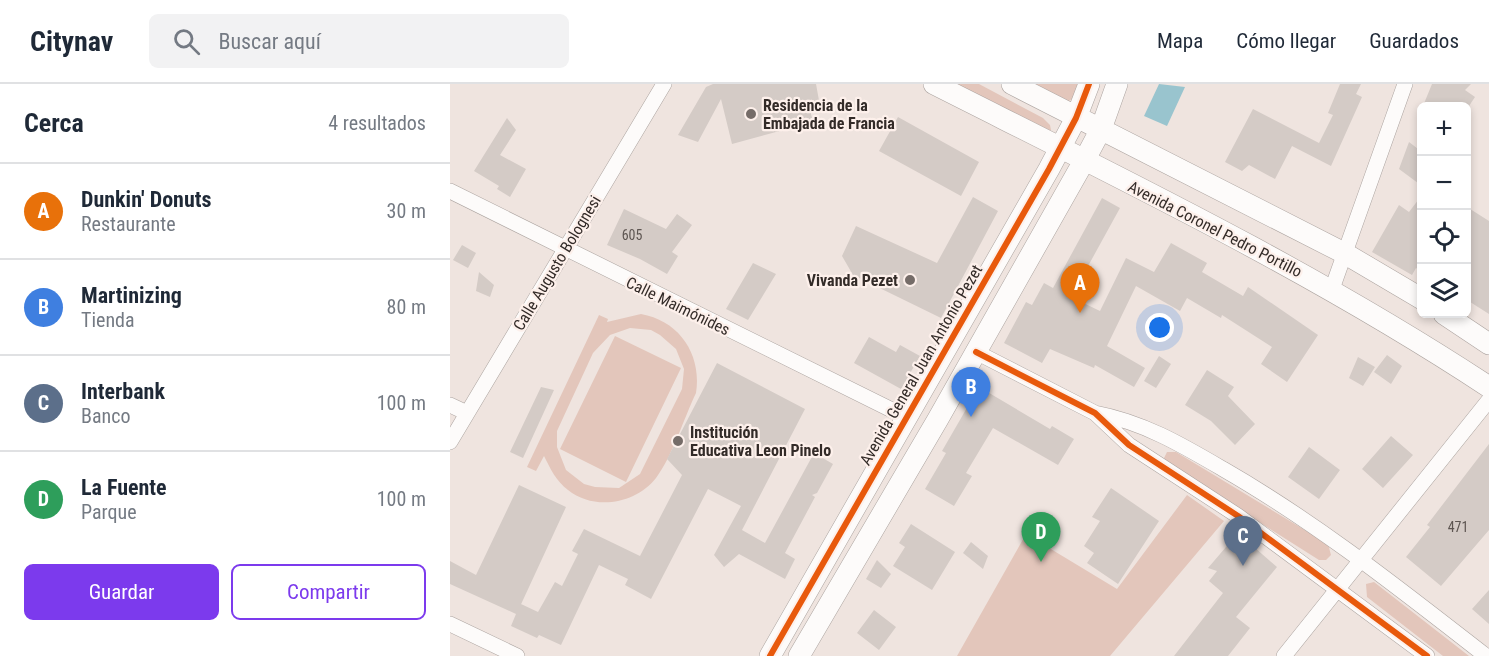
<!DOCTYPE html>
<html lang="es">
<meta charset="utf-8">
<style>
body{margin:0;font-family:"Roboto Condensed",sans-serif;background:#f2f2f3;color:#1f2937}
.controls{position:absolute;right:18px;top:18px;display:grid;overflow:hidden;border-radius:9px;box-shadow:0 3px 9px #0003}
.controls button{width:54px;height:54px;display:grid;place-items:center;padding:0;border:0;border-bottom:2px solid #e0e1e3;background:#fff;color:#1f2937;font:30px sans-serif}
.you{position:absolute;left:710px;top:244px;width:21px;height:21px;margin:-15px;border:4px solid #fff;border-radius:50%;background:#1a73e8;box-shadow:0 0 0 9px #1a73e833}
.badge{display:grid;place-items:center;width:39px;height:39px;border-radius:50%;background:#7c3aed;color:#fff;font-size:20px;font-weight:700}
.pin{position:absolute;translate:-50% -50px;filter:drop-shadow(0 2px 3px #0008)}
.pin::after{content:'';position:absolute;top:32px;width:21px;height:18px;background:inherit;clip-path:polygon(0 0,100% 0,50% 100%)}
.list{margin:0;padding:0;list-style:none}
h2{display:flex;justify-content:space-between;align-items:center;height:78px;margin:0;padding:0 24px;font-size:26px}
h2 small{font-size:20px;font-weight:400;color:#747a83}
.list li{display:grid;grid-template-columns:39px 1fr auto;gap:18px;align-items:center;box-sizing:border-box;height:96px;padding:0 24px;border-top:2px solid #e0e1e3}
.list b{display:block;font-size:22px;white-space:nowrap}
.list p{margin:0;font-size:20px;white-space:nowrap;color:#747a83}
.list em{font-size:20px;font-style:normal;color:#747a83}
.actions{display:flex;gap:12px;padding:18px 24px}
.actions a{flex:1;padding:14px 0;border:2px solid #7c3aed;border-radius:9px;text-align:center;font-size:21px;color:#7c3aed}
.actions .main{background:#7c3aed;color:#fff}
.icon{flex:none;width:33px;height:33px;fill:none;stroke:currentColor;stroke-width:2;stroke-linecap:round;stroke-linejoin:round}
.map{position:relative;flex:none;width:1039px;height:572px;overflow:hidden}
header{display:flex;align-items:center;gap:36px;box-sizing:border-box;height:84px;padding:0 30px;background:#fff;border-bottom:2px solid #e0e1e3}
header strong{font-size:28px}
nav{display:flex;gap:33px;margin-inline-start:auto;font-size:21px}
.search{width:420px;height:54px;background:#f2f2f3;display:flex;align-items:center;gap:15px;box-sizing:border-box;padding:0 21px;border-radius:9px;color:#747a83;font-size:22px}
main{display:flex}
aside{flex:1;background:#fff}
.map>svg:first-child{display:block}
</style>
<header>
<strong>Citynav</strong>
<div class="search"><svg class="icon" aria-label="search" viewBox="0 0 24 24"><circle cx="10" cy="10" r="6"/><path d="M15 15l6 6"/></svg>Buscar aquí</div>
<nav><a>Mapa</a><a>Cómo llegar</a><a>Guardados</a></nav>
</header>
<main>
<aside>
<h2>Cerca<small>4 resultados</small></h2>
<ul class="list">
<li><span class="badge" style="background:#e8710a">A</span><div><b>Dunkin' Donuts</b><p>Restaurante</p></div><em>30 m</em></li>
<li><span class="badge" style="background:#3f7fe0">B</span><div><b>Martinizing</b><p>Tienda</p></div><em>80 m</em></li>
<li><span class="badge" style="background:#5c6f8a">C</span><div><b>Interbank</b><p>Banco</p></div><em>100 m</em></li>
<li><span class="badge" style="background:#2e9e5b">D</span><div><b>La Fuente</b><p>Parque</p></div><em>100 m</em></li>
</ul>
<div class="actions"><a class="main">Guardar</a><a>Compartir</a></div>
</aside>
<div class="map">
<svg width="1039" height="572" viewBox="0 0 1039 572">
<rect width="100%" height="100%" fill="#efe4df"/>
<path fill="#e3c6bb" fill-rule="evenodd" d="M500,0H529L593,34L600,41L601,46L595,50Z
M580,0H632L629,10L616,19Z
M191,230C230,237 252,271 246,309C234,334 222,373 206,394C186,420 144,427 118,406C106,397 100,384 94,372L86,387L77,383L149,231L158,235L157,238ZM180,244L201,246L210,251L226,265L234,285L232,305L190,390L169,404L145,403L134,400L116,386L107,363V347L143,269L160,251Z
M165,252L231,284L176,398L110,365Z
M717,368H726L878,460L881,471L876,476H869L719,381L714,374Z
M737,411L774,437L660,572H507L576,450L667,505Z
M924,498L1019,572H993L917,513L916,500Z"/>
<path fill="#99c4ce" d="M709,0L735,3L717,42L694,32Z"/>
<path fill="#d4cbc6" d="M263,0H366L370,22L360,26L363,38L282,60L271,15L248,58L228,51L256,3Z
M890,0H911L906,10L912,13L881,82L842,62L825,95L799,81L792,87L775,78L803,25L869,59L883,31L878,29Z
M982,0H1021L1015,6L1025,13L1019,22H973Z
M448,33L529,78L511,112L429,67Z
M57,34L66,46L50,71L76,85L60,113L47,105L49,102L24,87Z
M959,58L972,68V102L949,85Z
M972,111V188L966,184L962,191L922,168L949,121L959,128Z
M523,113L548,127L491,234L403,191L392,172L406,142L487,179Z
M652,114L670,124L621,213L650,227L676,174L704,188L721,159L757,179L752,188L793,212L798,203L868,251L837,298L811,280L822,263L772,231L771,234L737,214L730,227L686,202L657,262L695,284L684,303L645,281L644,284L600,265L592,279L554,259L576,218L582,221L594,199L603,204Z
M1017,123L1039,137V230L1017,216Z
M174,125L216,145L227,130L242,141L222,168L228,172L217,190L190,175L157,161Z
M12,161L26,169L18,184L3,176Z
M303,179L326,190L298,236L276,225Z
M29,188L44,201L40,213L26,207Z
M419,253L446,268L450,261L470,272L451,305L404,279Z
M937,271L952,282L941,300L924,288Z
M709,272L721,280L706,304L694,297Z
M908,273L925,283L913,302L899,294Z
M267,279L355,325L292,446L315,459L364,369L383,380L367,409L362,411L365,413L335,469L345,475L335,495L289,470L274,483L264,471L291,422L258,405L201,515L175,501L178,495L149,481L111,561L89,551L87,554L61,542L66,530L0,500V477L26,491L69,401L116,423L67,529L71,520L88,528L105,498L112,502L128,470L122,467L134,445L190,472L232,391L217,375Z
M757,286L784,303L778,312L805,340L785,361L761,337L735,321Z
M91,303L104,306L73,374L60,368Z
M529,303L600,345L602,342L624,355L608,381L543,344L516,389L522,392L504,422L475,405L496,369L492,367Z
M941,352L963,371L933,404L912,385Z
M1039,360V446L991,502L956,473L980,443L977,441Z
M859,363L890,386L869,415L838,393Z
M661,404L709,437L668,500L637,479L644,469L634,462L650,437L642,433Z
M461,440L505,468L482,506L443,482L455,463L449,459Z
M788,449L827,483L786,533L800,544L778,572H724L773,509L759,497L767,487L758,484Z
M521,458L538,472L533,485L513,469Z
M427,476L441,490L431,504L416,495Z
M1039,506V540L1022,525Z
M424,526L446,543L429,566L407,549Z"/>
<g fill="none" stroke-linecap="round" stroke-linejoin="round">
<defs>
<path id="street" d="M0,107L458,334
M882,205L955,0
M526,268L645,329L679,361L788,432L977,572
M0,321L17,329
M645,329C693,338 732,361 773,385C867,439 951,506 1036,572
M0,358L214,0
M0,540L67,572
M834,572L1039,316"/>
<path id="secondary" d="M484,0C672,95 863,187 1039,303
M562,0L894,169L972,215
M994,230L1039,260
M320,572L599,85L626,34L639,0
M349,572L488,335L634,77L651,45L667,0"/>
</defs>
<use href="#street" stroke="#aca4a0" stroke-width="16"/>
<use href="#secondary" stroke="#aca4a0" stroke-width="22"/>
<use href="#street" stroke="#fdfbfa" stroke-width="15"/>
<use href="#secondary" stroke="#fdfbfa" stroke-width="21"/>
<defs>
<path id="cycleway" d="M526,268L645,329L679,361L788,432L977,572
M320,572L599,85L626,34L639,0"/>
</defs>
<use href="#cycleway" stroke="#fdf0eb" stroke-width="10"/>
<use href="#cycleway" stroke="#e8590c" stroke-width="6"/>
</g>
<g fill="#756c68" stroke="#fdf0eb" stroke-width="2">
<circle cx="301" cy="30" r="6"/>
<circle cx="460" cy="196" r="6"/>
<circle cx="228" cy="357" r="6"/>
</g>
<g text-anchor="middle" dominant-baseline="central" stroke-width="4.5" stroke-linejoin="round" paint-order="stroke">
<g font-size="14" fill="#5d5551">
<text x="182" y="151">605</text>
<text x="1008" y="443">471</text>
</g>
<g font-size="16" font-weight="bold" fill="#332b28" stroke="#fdf0eb" text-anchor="start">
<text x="313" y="21">Residencia de la<tspan x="313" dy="18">Embajada de Francia</tspan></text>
<text x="448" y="196" text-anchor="end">Vivanda Pezet</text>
<text x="240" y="348">Institución<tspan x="240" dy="18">Educativa Leon Pinelo</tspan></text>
</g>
<g font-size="16" fill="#332b28" stroke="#fdf0eb">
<text transform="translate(765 145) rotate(27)">Avenida Coronel Pedro Portillo</text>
<text transform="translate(107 179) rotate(-59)">Calle Augusto Bolognesi</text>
<text transform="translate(228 222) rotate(26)">Calle Maimónides</text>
<text transform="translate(471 281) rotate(-60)">Avenida General Juan Antonio Pezet</text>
</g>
</g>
</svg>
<div class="controls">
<button>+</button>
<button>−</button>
<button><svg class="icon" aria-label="locate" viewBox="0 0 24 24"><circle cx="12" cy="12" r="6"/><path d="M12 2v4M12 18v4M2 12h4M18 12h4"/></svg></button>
<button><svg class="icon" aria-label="layers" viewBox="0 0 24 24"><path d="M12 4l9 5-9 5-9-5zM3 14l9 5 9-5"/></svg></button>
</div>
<div class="you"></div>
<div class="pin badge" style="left:630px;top:229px;background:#e8710a">A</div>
<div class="pin badge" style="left:521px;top:333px;background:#3f7fe0">B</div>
<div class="pin badge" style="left:793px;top:482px;background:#5c6f8a">C</div>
<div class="pin badge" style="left:591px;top:478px;background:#2e9e5b">D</div>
</div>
</main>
